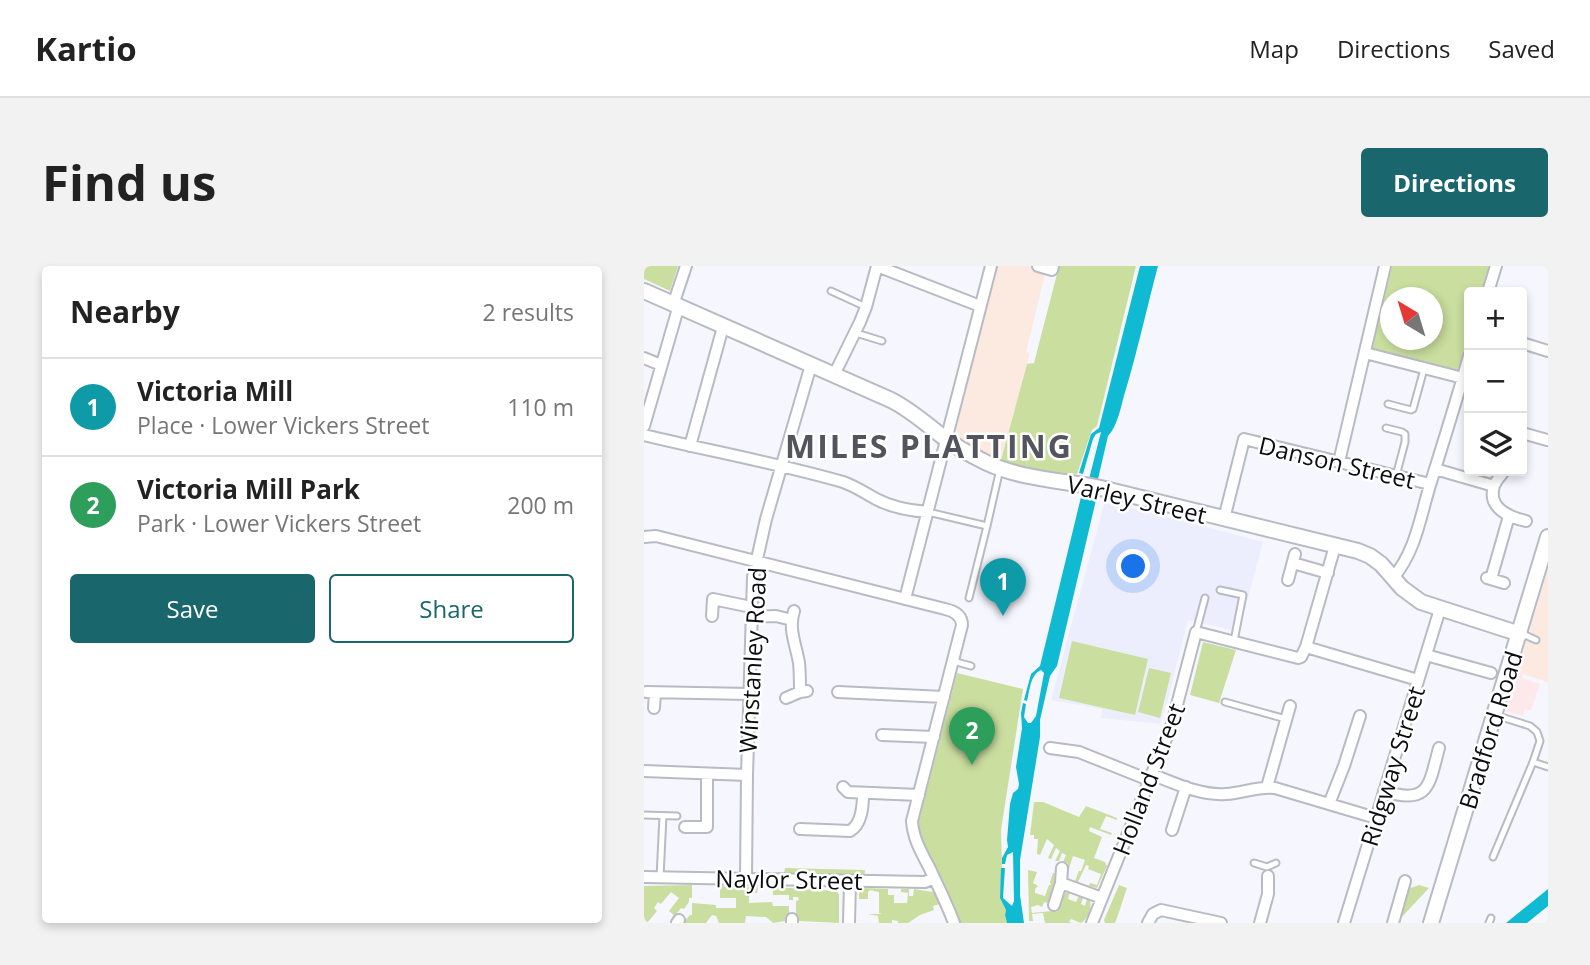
<!DOCTYPE html>
<meta charset="utf-8">
<style>
body{margin:0;font-family:"Open Sans",sans-serif;background:#f2f2f2;color:#222}
.controls{position:absolute;right:21px;top:21px;display:grid;overflow:hidden;border-radius:7px;box-shadow:0 4px 10px #0003}
.controls button{width:63px;height:63px;display:grid;place-items:center;padding:0;border:0;border-bottom:2px solid #e0e0e0;background:#fff;color:#222;font:35px sans-serif}
.compass{position:absolute;left:736px;top:21px;width:63px;height:63px;border-radius:50%;background:#fff;box-shadow:0 4px 10px #0003;rotate:322deg}
.you{position:absolute;left:490px;top:301px;width:24px;height:24px;margin:-18px;border:5px solid #fff;border-radius:50%;background:#1a73e8;box-shadow:0 0 0 10px #1a73e833}
.badge{display:grid;place-items:center;width:46px;height:46px;border-radius:50%;background:#19666c;color:#fff;font-size:23px;font-weight:700}
.pin{position:absolute;translate:-50% -58px;filter:drop-shadow(0 2px 4px #0008)}
.pin::after{content:'';position:absolute;top:37px;width:24px;height:21px;background:inherit;clip-path:polygon(0 0,100% 0,50% 100%)}
.list{margin:0;padding:0;list-style:none}
h2{display:flex;justify-content:space-between;align-items:center;height:91px;margin:0;padding:0 28px;font-size:30px}
h2 small{font-size:23px;font-weight:400;color:#767676}
.list li{display:grid;grid-template-columns:46px 1fr auto;gap:21px;align-items:center;box-sizing:border-box;height:98px;padding:0 28px;border-top:2px solid #e0e0e0}
.list b{display:block;font-size:26px;white-space:nowrap}
.list p{margin:0;font-size:23px;white-space:nowrap;color:#767676}
.list em{font-size:23px;font-style:normal;color:#767676}
.actions{display:flex;gap:14px;padding:21px 28px}
.actions a{flex:1;padding:16px 0;border:2px solid #19666c;border-radius:7px;text-align:center;font-size:24px;color:#19666c}
.actions .main{background:#19666c;color:#fff}
.icon{flex:none;width:38px;height:38px;fill:none;stroke:currentColor;stroke-width:2;stroke-linecap:round;stroke-linejoin:round}
.map{position:relative;flex:none;width:904px;height:657px;overflow:hidden;border-radius:7px}
header{display:flex;align-items:center;gap:42px;box-sizing:border-box;height:98px;padding:0 35px;background:#fff;border-bottom:2px solid #e0e0e0}
header strong{font-size:33px}
nav{display:flex;gap:38px;margin-inline-start:auto;font-size:24px}
.intro{display:flex;align-items:center;justify-content:space-between;box-sizing:border-box;height:168px;padding:0 42px}
h1{margin:0;font-size:49px}
.button{padding:18px 32px;border-radius:7px;background:#19666c;color:#fff;font-size:24px;font-weight:700}
main{display:flex;gap:42px;padding:0 42px}
aside{flex:1;background:#fff;border-radius:7px;box-shadow:0 4px 10px #0003}
.map>svg:first-child{display:block}
</style>
<header>
<strong>Kartio</strong>
<nav><a>Map</a><a>Directions</a><a>Saved</a></nav>
</header>
<div class="intro"><h1>Find us</h1><a class="button">Directions</a></div>
<main>
<aside>
<h2>Nearby<small>2 results</small></h2>
<ul class="list">
<li><span class="badge" style="background:#0f9aa8">1</span><div><b>Victoria Mill</b><p>Place · Lower Vickers Street</p></div><em>110 m</em></li>
<li><span class="badge" style="background:#2e9e5b">2</span><div><b>Victoria Mill Park</b><p>Park · Lower Vickers Street</p></div><em>200 m</em></li>
</ul>
<div class="actions"><a class="main">Save</a><a>Share</a></div>
</aside>
<div class="map">
<svg width="904" height="657" viewBox="0 0 904 657">
<rect width="100%" height="100%" fill="#f6f7fe"/>
<path fill="#fde8ec" d="M873,406L879,408L878,412L896,418L887,445L881,443L879,450L861,445Z"/>
<path fill="#fce9e0" d="M353,0H403L382,86L386,87L357,194L324,181L315,173L312,164Z
M904,303V416L873,406Z"/>
<path fill="#eceefd" d="M461,235L619,276L595,366L544,354L523,437L516,458L457,452L458,443L407,434Z"/>
<path fill="#cade9f" fill-rule="evenodd" d="M0,0H34L26,25L0,13Z
M415,0H492L453,160L448,164L433,208L387,204L357,194L383,98L390,97Z
M748,0H845L838,26H825V69L815,104L728,83ZM746,32H788V74H746Z
M428,375L504,393L491,449L415,432Z
M559,376L592,384L575,437L546,429Z
M505,402L527,407L516,452L494,446Z
M313,407L379,423L357,564L358,598L356,632L362,644L361,649L363,657H316C306,626 275,584 275,554Z
M390,536H399L435,551L442,540L473,552V554L462,550L456,563L468,567L467,569L446,561L445,565L458,571L450,592L461,596L463,600L453,622L445,620L446,617L453,619L457,608L444,603L445,600L442,599L434,616L431,615L435,605H437L441,594L429,590L423,609L424,597L419,596L422,589L418,587L415,595H411L416,585L412,582L407,593L404,592L410,579L403,573L396,589L393,588L394,573H390V569H386Z
M141,602L221,604L220,611L140,608Z
M384,604L393,606L389,617L394,620L391,623V627L401,630L405,619H407L406,616L409,607H411L410,617L404,637L400,636L398,641L394,639L387,641L388,647L408,645L413,646L421,627L424,626H426L424,633L432,636L435,630L439,632L437,638L441,640L443,633L446,635C448,642 444,653 437,657L427,653L425,656L428,657H401L399,647L388,648L389,655H385Z
M48,619V632H45V636L40,643L37,642L31,650L25,645L35,632L27,626L17,638L14,636L10,642L13,645L3,657H0V620Z
M475,619L483,622L473,652L471,657H461L460,654Z
M775,619L785,622L755,654L764,627L762,624L764,620L767,622Z
M76,620L114,621L113,627H105V637L128,636L129,640H145V648L141,655L129,657L122,651L102,650L101,657H75L72,650L68,649L62,657H39L46,649H48V637L72,639V642H92V632H76Z
M129,621L193,625L195,629V657L155,655L152,649V635L155,634L154,631H149V634H145V629H129Z
M219,622L244,623V629H250V637H263L264,627L257,626V623H265V630H269L270,623L289,626L296,638L289,640L290,644L276,649L264,657H254V655L248,654V657H235L234,650L224,648H238L235,647V626L226,624L224,626V633H215V625Z"/>
<path fill="#10bad3" d="M496,0H514C503,41 494,83 482,123C477,138 475,158 464,170L454,213L452,234L413,400L406,410L396,454V471L376,594V629L380,657H363L361,649L362,644L356,632L357,602H361L359,632L368,640L370,635L369,586L363,589L361,598H358V592L364,581L363,574L366,538L369,527L374,523L375,518L372,501L378,462L377,447L379,437L382,438L380,451L384,457H387L392,450L400,407L397,404C386,409 386,424 383,435L380,434L387,408L396,400L438,227L445,213L457,166L452,168L449,173L439,208L435,207L447,168L455,162Z
M904,623V640L883,657H862Z"/>
<g fill="none" stroke-linecap="round" stroke-linejoin="round">
<defs>
<path id="lane" d="M187,25L222,41
M212,67L238,75
M744,138L767,144L769,143L780,103
M742,162L758,166L761,168V176L752,210
M284,246L343,260L356,203
M576,324L599,329L590,375
M325,332L343,260
M552,366L561,332
M879,368L892,374
M309,395L327,400
M581,436L642,453
M889,496L904,501
M0,549L33,550
M849,591L889,496L896,475L893,466L886,460L851,449
M610,597L623,601L632,597
M16,611L19,550
M845,657L847,652"/>
<path id="street" d="M233,0L336,40
M394,0L408,4L409,0
M844,26L852,0
M878,77L904,85
M721,87L819,112
M0,92L17,99
M190,109L216,56L222,41L233,0
M0,160L33,46L31,33L42,0
M878,167L903,174
M0,169C66,185 133,197 199,216C211,220 221,227 232,233C247,241 267,245 284,246
M46,180L79,61
M695,196L741,0
M791,203L850,220
M860,205C857,210 852,214 850,220C843,242 865,251 882,255
M580,253L600,173L786,218
M0,271L12,270L20,272L301,343C310,345 318,349 318,359L268,555C269,572 277,586 285,601C294,620 303,638 310,657
M649,297L684,307
M749,312C773,283 776,250 787,216C800,174 813,133 825,90
M843,312L860,317
M847,313L865,250
M644,314L651,288
M261,333L347,0
M150,345C144,364 152,378 155,397C156,406 156,416 156,426
M68,350L69,333L107,341
M107,351L132,350L148,354
M662,381L774,414
M782,389L847,407
M2,426L106,428
M194,426L300,431
M142,432L156,426L163,425
M10,442L11,427
M238,469L290,471
M406,482L435,486L505,514
M0,505L103,509
M507,508C530,517 557,530 582,528C599,527 614,520 631,522L732,552
M199,521L204,526L275,529
M623,521L646,440
M740,525C786,540 785,518 795,482
M685,538L700,500L716,450
M41,561H63V508
M156,563L206,565C218,558 219,540 219,527
M528,564L542,521
M0,611L281,616L290,612
M102,612L103,509L109,311L122,253L167,99
M417,617L458,632
M410,639L417,617L418,602
M33,657L35,654
M148,657V653
M205,657L206,615
M448,657L528,458L552,366L654,392L657,391L662,381L691,280
M504,657L509,648L517,644L577,657
M616,657L624,628V610
M700,657L796,343
M749,657L761,615"/>
<path id="secondary" d="M0,25L247,134C267,144 282,158 299,171C312,181 327,189 341,196C378,214 421,214 461,223L714,285L726,290L737,298L758,322L777,336L876,368
M787,657L904,271"/>
</defs>
<use href="#lane" stroke="#b8bac4" stroke-width="9"/>
<use href="#street" stroke="#b8bac4" stroke-width="14"/>
<use href="#secondary" stroke="#b8bac4" stroke-width="18"/>
<use href="#lane" stroke="#fff" stroke-width="5"/>
<use href="#street" stroke="#fff" stroke-width="10"/>
<use href="#secondary" stroke="#fff" stroke-width="14"/>
</g>
<g text-anchor="middle" dominant-baseline="central" stroke-width="5" stroke-linejoin="round" paint-order="stroke">
<g font-size="24" fill="#0c0d10" stroke="#fff">
<text transform="translate(693 196) rotate(13)">Danson Street</text>
<text transform="translate(493 233) rotate(13)">Varley Street</text>
<text transform="translate(108 394) rotate(-87)">Winstanley Road</text>
<text transform="translate(846 464) rotate(-73)">Bradford Road</text>
<text transform="translate(748 500) rotate(-73)">Ridgway Street</text>
<text transform="translate(504 513) rotate(-69)">Holland Street</text>
<text transform="translate(145 613) rotate(1)">Naylor Street</text>
</g>
<g font-size="32" font-weight="bold" letter-spacing="2" fill="#53545d" stroke="#fff">
<text x="285" y="179">MILES PLATTING</text>
</g>
</g>
</svg>
<div class="controls">
<button>+</button>
<button>−</button>
<button><svg class="icon" aria-label="layers" viewBox="0 0 24 24"><path d="M12 4l9 5-9 5-9-5zM3 14l9 5 9-5"/></svg></button>
</div>
<svg class="compass" viewBox="-18 -18 36 36"><path d="M0-13l5 13h-10z" fill="#e53935"/><path d="M0 13l5-13h-10z" fill="#767676"/></svg>
<div class="you"></div>
<div class="pin badge" style="left:359px;top:350px;background:#0f9aa8">1</div>
<div class="pin badge" style="left:328px;top:499px;background:#2e9e5b">2</div>
</div>
</main>
